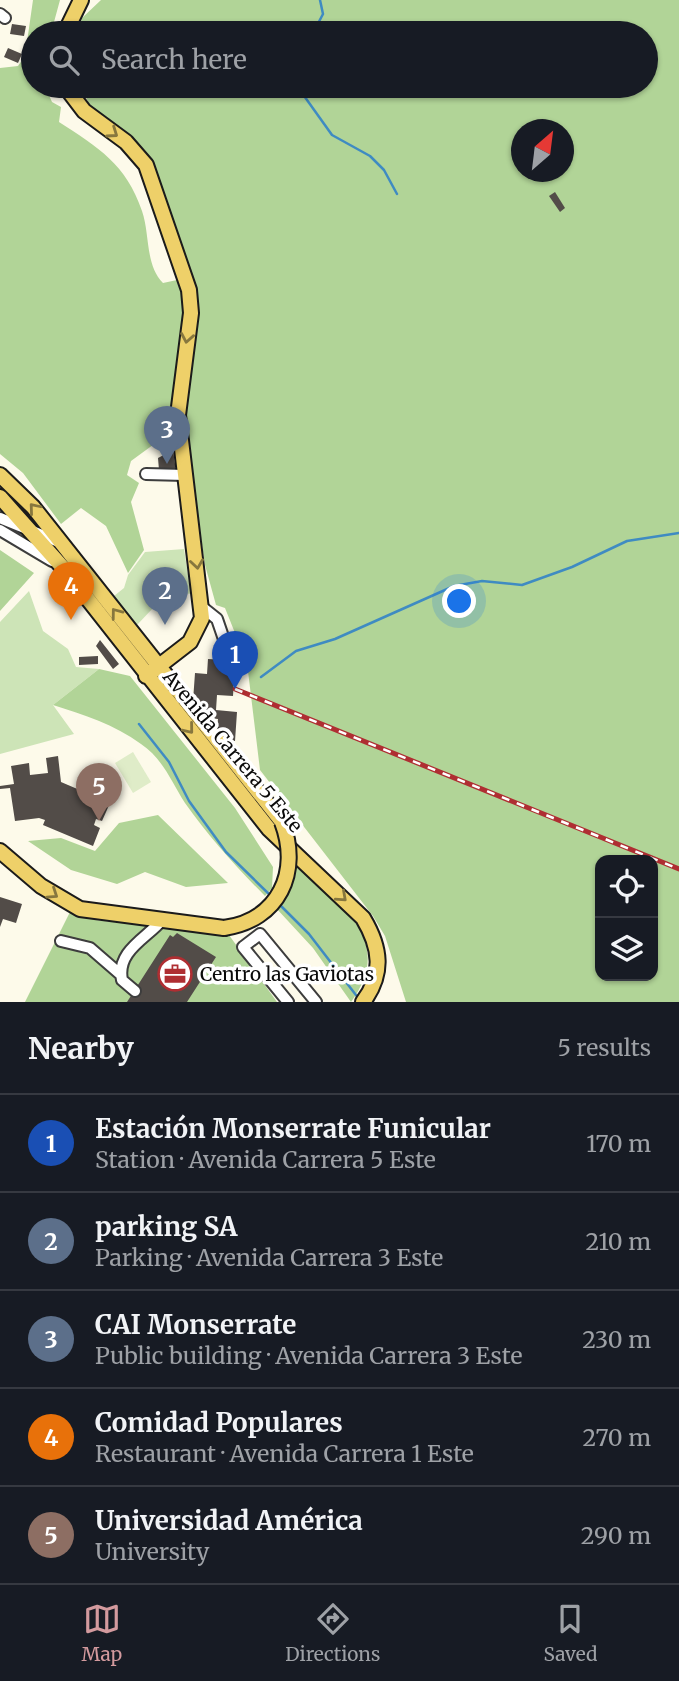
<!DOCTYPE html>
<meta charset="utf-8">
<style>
body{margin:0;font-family:Merriweather,serif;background:#20242c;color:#f1f3f6}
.controls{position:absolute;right:21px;bottom:21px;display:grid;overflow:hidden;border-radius:14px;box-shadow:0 2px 5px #0004}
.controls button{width:63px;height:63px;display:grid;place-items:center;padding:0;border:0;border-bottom:2px solid #363941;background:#171b24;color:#f1f3f6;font:35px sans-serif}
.compass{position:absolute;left:511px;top:119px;width:63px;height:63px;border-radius:50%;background:#171b24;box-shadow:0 2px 5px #0004;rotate:28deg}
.you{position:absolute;left:460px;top:602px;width:24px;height:24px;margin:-18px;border:5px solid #fff;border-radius:50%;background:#1a73e8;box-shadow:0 0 0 10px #1a73e833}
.badge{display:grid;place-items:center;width:46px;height:46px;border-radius:50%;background:#d39a9e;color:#fff;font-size:23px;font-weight:700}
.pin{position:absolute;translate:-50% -58px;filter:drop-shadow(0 2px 4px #0008)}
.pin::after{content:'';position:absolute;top:37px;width:24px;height:21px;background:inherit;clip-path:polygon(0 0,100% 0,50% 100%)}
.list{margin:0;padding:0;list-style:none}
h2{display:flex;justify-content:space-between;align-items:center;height:91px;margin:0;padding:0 28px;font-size:30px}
h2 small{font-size:23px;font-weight:400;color:#9ea1a6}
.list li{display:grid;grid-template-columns:46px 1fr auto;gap:21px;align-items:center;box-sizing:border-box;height:98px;padding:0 28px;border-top:2px solid #363941}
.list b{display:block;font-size:26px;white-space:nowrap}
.list p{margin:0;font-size:23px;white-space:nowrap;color:#9ea1a6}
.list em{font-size:23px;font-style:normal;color:#9ea1a6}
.icon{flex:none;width:38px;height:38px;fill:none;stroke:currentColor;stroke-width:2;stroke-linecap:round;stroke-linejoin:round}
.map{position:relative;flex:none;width:679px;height:1002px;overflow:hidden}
.search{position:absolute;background:#171b24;box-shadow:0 2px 5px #0004;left:21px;right:21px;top:21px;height:77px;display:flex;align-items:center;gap:18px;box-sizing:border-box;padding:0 24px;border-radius:38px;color:#9ea1a6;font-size:26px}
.sheet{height:581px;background:#171b24}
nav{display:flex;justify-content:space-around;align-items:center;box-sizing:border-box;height:98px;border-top:2px solid #363941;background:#171b24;font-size:19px;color:#9ea1a6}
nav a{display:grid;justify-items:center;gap:4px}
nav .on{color:#d39a9e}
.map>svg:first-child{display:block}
</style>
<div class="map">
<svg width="679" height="1002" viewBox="0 0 679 1002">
<rect width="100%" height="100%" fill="#fdfaea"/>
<path fill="#cde4b7" d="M184,549L191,594L169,591L137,625L114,596L124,588L128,575L145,552Z
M29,591L43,631L68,649L76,667L99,669L53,705L74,734L0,754V622Z"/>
<path fill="#b1d497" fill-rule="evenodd" d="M33,0H60L51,33H33V86H45L52,102L61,107L59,122C99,148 126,164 142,211C150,234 145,265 163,283L177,280L186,291L173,390L172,431L131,461L127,475L139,483L131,502L144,550L128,573L106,526L81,508L61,524L23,473L0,454V68L18,66L25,56Z
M101,0H679V1002H406L385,936L373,916L260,770L247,663L225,608L216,605L205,565L185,430L184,400L194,334L153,167L138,144L89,104L81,86H646V33H77L82,18ZM522,130H564V172H522ZM600,860H653V976H600Z
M0,550L34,573L0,611Z
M99,669L130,676L235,808L273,867L272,888L265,896C236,867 209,837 185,803C171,781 163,759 141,744C114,724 84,715 53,705Z
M158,815L228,883L186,887L145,872L117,884L71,870L28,841L61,838L95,851L119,823Z
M295,863C338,903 397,939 351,1002L313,948L276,908L291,885Z
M70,912L96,920L229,935L277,1002H25Z"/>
<path fill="#dfecc8" d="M133,752L151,782L133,793L115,763Z"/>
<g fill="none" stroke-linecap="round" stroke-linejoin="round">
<path stroke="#3f8bc2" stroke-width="2.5" d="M313,33L323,14L320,0
M297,86L332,135L370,156L384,170L397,194
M261,677L296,651L335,639L454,586L482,581L522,585L572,567L627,541L679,533
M139,724L169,762L189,801L226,852L271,896
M278,903L309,934L359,999"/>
</g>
<path fill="#524c48" d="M12,24L26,26L24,36L10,34Z
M8,48L22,54L18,63L4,57Z
M555,192L565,208L560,212L549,196Z
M173,450L176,471L159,470L158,458Z
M100,640L119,664L113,669L96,646Z
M98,656V664L79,665V657Z
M208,659L227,660L226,665L240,666L239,679H234L233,696L217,695L216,710L237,712L235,741L224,740L225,729H217L218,719L209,718V712L198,711L199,701H193L195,673L207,674Z
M58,756L61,782L110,803L102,821L96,819L94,825L100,828L93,846L43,825L45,820L39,818L15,821L10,788L0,789V786L14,784L11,766L29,763L30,775L48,773L46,758Z
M0,897L22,904L16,923L3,919L0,927Z
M177,933L216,957L187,1002H127L170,935L173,937Z"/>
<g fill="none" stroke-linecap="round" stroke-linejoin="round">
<defs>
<path id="minor" d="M0,14L5,18
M146,474L185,475
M0,518L59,542
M0,530L52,561
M202,607L217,619L230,657
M61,941L90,948L120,974
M135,991L122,980C116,951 147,938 162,920
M288,1002L243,947L260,934L316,1002"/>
<path id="major" d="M65,33L81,0
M65,86L84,111L126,142L146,165L189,290L191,313L178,415L202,618L190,642L146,676
M0,475L33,507L282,822
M0,497L65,570L269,829L363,918C381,948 384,974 363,1002
M0,851L41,886L80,909L224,928"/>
</defs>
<use href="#minor" stroke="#3d3d3d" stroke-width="14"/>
<use href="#major" stroke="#1b1b1b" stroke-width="18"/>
<use href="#minor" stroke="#fff" stroke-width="10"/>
<use href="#major" stroke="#eed069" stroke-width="14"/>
<defs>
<path id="rail" d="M235,689L679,869"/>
</defs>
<use href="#rail" stroke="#af2e32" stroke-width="5"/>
<use href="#rail" stroke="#fff" stroke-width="2.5" stroke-dasharray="8" stroke-linecap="butt"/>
<defs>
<path id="major-bridge" d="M224,928C279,920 301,872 282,822"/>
</defs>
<use href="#major-bridge" stroke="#1b1b1b" stroke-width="18" stroke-linecap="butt"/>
<use href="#major-bridge" stroke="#eed069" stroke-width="14"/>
</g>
<defs><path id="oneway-chevron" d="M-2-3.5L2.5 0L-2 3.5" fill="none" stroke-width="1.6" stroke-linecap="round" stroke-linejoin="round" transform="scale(1.75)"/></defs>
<g stroke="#87773e">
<use href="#oneway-chevron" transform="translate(113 133) rotate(35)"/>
<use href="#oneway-chevron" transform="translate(187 338) rotate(100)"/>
<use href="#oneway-chevron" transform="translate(34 508) rotate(-130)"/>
<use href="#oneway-chevron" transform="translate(197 564) rotate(82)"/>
<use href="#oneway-chevron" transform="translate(116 613) rotate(-127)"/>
<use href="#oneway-chevron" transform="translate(189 729) rotate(51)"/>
<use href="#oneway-chevron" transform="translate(53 894) rotate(34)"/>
<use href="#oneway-chevron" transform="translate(342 897) rotate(42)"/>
</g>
<defs>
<symbol id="office-ring" viewBox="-11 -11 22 22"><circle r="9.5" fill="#fff" stroke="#af2e32" stroke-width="1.5"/><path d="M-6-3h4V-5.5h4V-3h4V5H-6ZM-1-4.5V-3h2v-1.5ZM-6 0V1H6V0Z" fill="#af2e32"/></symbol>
</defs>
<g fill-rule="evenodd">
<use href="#office-ring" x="156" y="955" width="38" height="38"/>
</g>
<g text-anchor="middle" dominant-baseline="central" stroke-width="7" stroke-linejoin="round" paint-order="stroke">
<g font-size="19" fill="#0a0a0a" stroke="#fff">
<text transform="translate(233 751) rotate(50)">Avenida Carrera 5 Este</text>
</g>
<g font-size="19" fill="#0a0a0a" stroke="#fff" text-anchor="start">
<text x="200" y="974">Centro las Gaviotas</text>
</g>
</g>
</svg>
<div class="controls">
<button><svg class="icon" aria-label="locate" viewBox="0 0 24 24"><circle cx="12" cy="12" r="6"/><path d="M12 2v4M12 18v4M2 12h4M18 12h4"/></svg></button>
<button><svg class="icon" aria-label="layers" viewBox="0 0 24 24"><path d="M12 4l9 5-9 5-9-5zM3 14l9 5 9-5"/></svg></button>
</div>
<svg class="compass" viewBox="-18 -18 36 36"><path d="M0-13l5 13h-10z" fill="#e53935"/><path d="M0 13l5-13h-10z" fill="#9ea1a6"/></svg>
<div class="you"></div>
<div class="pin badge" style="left:235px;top:689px;background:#1a4fb4">1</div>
<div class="pin badge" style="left:165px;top:625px;background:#5c6f8a">2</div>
<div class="pin badge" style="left:167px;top:464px;background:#5c6f8a">3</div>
<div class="pin badge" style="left:71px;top:620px;background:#e8710a">4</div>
<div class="pin badge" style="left:99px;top:821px;background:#8d6e63">5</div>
<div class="search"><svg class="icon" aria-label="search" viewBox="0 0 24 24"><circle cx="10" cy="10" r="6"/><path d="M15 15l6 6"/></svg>Search here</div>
</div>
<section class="sheet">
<h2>Nearby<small>5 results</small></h2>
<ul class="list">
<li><span class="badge" style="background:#1a4fb4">1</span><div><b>Estación Monserrate Funicular</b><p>Station · Avenida Carrera 5 Este</p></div><em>170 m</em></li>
<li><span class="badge" style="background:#5c6f8a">2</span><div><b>parking SA</b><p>Parking · Avenida Carrera 3 Este</p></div><em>210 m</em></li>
<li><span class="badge" style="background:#5c6f8a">3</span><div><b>CAI Monserrate</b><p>Public building · Avenida Carrera 3 Este</p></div><em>230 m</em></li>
<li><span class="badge" style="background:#e8710a">4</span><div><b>Comidad Populares</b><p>Restaurant · Avenida Carrera 1 Este</p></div><em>270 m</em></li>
<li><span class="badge" style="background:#8d6e63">5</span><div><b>Universidad América</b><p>University</p></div><em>290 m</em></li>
</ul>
</section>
<nav>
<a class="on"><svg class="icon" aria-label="map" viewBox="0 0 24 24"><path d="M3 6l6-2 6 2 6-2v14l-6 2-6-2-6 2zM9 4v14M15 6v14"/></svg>Map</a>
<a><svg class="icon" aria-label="directions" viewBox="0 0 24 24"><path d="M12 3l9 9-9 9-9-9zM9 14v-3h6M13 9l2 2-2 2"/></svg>Directions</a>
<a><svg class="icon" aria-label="saved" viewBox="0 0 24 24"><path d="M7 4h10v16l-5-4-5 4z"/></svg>Saved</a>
</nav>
